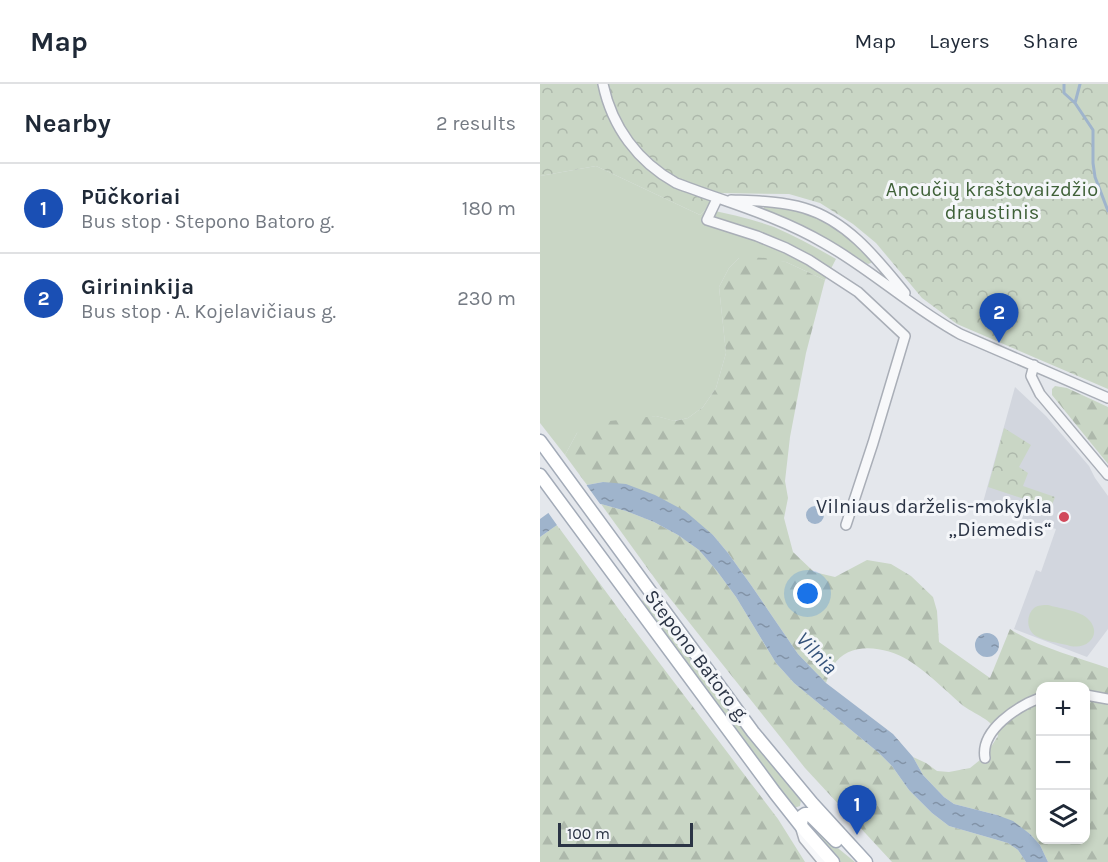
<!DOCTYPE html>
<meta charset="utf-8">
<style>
body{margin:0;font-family:Karla,sans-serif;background:#f2f2f3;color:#1f2937}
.controls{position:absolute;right:18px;bottom:18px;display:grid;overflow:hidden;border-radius:12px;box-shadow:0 3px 9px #0003}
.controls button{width:54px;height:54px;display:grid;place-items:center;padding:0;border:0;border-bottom:2px solid #e0e1e3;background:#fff;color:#1f2937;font:30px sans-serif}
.scale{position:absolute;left:18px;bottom:15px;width:135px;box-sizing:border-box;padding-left:6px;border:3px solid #2b3445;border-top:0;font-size:16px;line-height:21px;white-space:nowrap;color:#2b3445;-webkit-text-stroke:4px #f4f6f9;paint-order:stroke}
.you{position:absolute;left:268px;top:510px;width:21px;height:21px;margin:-15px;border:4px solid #fff;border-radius:50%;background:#1a73e8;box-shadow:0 0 0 9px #1a73e833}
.badge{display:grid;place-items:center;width:39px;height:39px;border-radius:50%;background:#ea580c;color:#fff;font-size:20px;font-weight:700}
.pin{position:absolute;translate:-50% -50px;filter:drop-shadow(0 2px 3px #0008)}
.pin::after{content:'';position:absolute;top:32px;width:21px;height:18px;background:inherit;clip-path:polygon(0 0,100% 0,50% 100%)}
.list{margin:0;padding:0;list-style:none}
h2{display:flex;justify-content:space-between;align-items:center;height:78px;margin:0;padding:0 24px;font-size:26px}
h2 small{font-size:20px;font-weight:400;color:#747a83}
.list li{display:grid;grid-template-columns:39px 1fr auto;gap:18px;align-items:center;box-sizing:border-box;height:90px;padding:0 24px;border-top:2px solid #e0e1e3}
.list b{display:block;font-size:22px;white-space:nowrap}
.list p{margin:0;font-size:20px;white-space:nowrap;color:#747a83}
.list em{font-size:20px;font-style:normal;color:#747a83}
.icon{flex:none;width:33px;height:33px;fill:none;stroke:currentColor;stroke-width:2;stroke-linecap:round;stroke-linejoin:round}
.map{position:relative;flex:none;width:568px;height:778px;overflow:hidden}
header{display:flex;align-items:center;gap:36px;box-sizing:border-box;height:84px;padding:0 30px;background:#fff;border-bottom:2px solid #e0e1e3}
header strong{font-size:28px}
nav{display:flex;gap:33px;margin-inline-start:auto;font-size:21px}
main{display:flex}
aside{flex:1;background:#fff}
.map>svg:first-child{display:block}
</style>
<header>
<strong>Map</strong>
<nav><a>Map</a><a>Layers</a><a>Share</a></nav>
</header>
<main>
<aside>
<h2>Nearby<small>2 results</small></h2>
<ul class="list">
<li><span class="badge" style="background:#1a4fb4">1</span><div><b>Pūčkoriai</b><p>Bus stop · Stepono Batoro g.</p></div><em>180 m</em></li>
<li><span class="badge" style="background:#1a4fb4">2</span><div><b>Girininkija</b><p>Bus stop · A. Kojelavičiaus g.</p></div><em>230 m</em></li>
</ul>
</aside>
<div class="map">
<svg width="568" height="778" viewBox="0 0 568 778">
<defs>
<pattern id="forest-firs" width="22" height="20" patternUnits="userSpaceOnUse" patternTransform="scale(1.5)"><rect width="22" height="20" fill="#c9d6c5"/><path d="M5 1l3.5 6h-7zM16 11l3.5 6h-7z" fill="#adb8ab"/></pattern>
<pattern id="park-crowns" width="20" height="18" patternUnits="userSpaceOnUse" patternTransform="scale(1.5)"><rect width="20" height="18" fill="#c9d6c5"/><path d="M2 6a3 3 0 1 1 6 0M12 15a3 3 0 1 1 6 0" fill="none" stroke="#adb8ab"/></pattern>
<pattern id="water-ripples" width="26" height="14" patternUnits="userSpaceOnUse" patternTransform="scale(1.5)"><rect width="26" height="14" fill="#9fb4cc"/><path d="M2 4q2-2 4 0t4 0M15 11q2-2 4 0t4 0" fill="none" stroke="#8293a7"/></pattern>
</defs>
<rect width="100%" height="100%" fill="#e4e7ec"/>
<path fill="#d2d6de" d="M475,303L506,332L537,368L549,382L555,394L568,412V545L547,573L474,545L496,486L501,488L516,445L442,422Z"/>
<path fill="#c9d6c5" d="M56,82L160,131L166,125C189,130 212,135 234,143C255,152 275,163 296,175L285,196L246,178L199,174L189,184L179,203L186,269L176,304L163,323L148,334L134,337L116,332L37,349L25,371L0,339V92Z
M224,122C255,125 281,131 306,151C315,158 322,166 330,174L332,177L331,179L328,180L326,179C294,157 260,140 224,125Z
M103,516L124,541L216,661L261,716L260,722L254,724L252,723L102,517Z
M508,521C518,524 540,527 547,534C564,549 548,568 527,561C518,559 505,557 496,552C486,546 486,531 494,524C498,521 503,521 508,521Z
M271,736L299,765L315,778H299L267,741V737Z"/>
<path fill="url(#forest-firs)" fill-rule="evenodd" d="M207,173L225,174L246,178L285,196L266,269L250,353L245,397L248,414L244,434L253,468L274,488L295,493L327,476L351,480L371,492L393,513L397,527L399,558L450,594L470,545C497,563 537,573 568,584V778H508L500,761L490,750L457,731L414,720L404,713L383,691L373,673L386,679L397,687L409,688L430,684L445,672L458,652C453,634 434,631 421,620C404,605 386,587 368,576C346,563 309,556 293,582C290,587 288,593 286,599L258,570L211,501L188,469L173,451L63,398L47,401L25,371L37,349L51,339L116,332L135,337L148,334L163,323L176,304L186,269L179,203L189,184L199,174ZM500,602H546V756H500Z
M515,302L527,304L568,323V380L512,311V305Z
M61,420L86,427L114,438L138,451L159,466L177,487L196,513L236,579L254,599L339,669L352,682L369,706L392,729L409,742L468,759L478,766L486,778H352L265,684L121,503Z
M17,441L83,531L238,735L265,778H0V453Z"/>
<path fill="url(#park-crowns)" d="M0,0H568V305L417,240L382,214L336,159L313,140L280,119L249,110L177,109L166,125L160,131L56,82L0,92Z
M464,344L491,361L479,383L488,389L483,402L515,413L511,424L448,403Z"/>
<path fill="url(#water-ripples)" d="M63,398L86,400L115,411L145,427L173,451L188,469L211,501L258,570L286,599L353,650L373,673L383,691L404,713L414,720L457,731L473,737L490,750L500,761L508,778H486L478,766L468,759L409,742L392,729L369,706L352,682L339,669L254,599L236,579L196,513L177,487L159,466L138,451L114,438L86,427L61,420L55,422L17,441L0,453V435L47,401Z
M266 431a9 9 0 1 1 18 0a9 9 0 1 1-18 0Z
M435 561a12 12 0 1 1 24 0a12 12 0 1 1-24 0Z"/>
<path fill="#e4e7ec" d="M45,399L63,424H56L19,444L7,427Z"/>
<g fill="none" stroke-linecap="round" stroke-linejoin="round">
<path stroke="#9fb4cc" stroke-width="3" d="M524,0V9L535,19L553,46V79L555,93L568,127
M535,19L540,0"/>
<defs>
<path id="minor" d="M63,0C72,43 98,78 136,99C186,118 238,132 284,159C332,186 372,224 420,250L568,314
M177,115L167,136L217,152L246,164L269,176L318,208L365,252L333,359L306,441
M191,116C215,117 241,117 264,124C308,137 337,175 365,209
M494,281L491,292L500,310L568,391
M546,611L568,615
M445,674C440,646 478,622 500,614
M261,745L264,755L283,778"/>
<path id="major" d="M0,357L213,648L272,719L326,778
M0,391L235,709L261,742L293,778
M261,742L262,732L265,730H269L296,757"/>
</defs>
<use href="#minor" stroke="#a9aeb7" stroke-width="12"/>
<use href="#major" stroke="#a3abb8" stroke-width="15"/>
<use href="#minor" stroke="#f7f8fa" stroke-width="9"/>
<use href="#major" stroke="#fff" stroke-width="12"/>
</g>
<circle fill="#d1495b" stroke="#f4f6f9" stroke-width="2" cx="524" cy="433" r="6"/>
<g text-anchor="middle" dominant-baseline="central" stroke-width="6" stroke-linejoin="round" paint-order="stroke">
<g font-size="20" fill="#3f6138" stroke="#f4f6f9">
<text x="452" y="105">Ancučių kraštovaizdžio<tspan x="452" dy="23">draustinis</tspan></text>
</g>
<g font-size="20" fill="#2b3445" stroke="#f4f6f9" text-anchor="end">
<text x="512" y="422">Vilniaus darželis-mokykla<tspan x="512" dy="23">„Diemedis“</tspan></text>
</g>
<g font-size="20" fill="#2b3445" stroke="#f4f6f9">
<text transform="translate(157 572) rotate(53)">Stepono Batoro g.</text>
</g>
<g font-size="21" font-style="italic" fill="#34527a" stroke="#f4f6f9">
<text transform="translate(277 569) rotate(47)">Vilnia</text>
</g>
</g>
</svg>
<div class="controls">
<button>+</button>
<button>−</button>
<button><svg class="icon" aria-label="layers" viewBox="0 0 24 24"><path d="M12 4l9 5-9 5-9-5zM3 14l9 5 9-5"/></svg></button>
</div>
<div class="scale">100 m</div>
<div class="you"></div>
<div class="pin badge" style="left:317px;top:751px;background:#1a4fb4">1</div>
<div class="pin badge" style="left:459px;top:259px;background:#1a4fb4">2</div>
</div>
</main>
